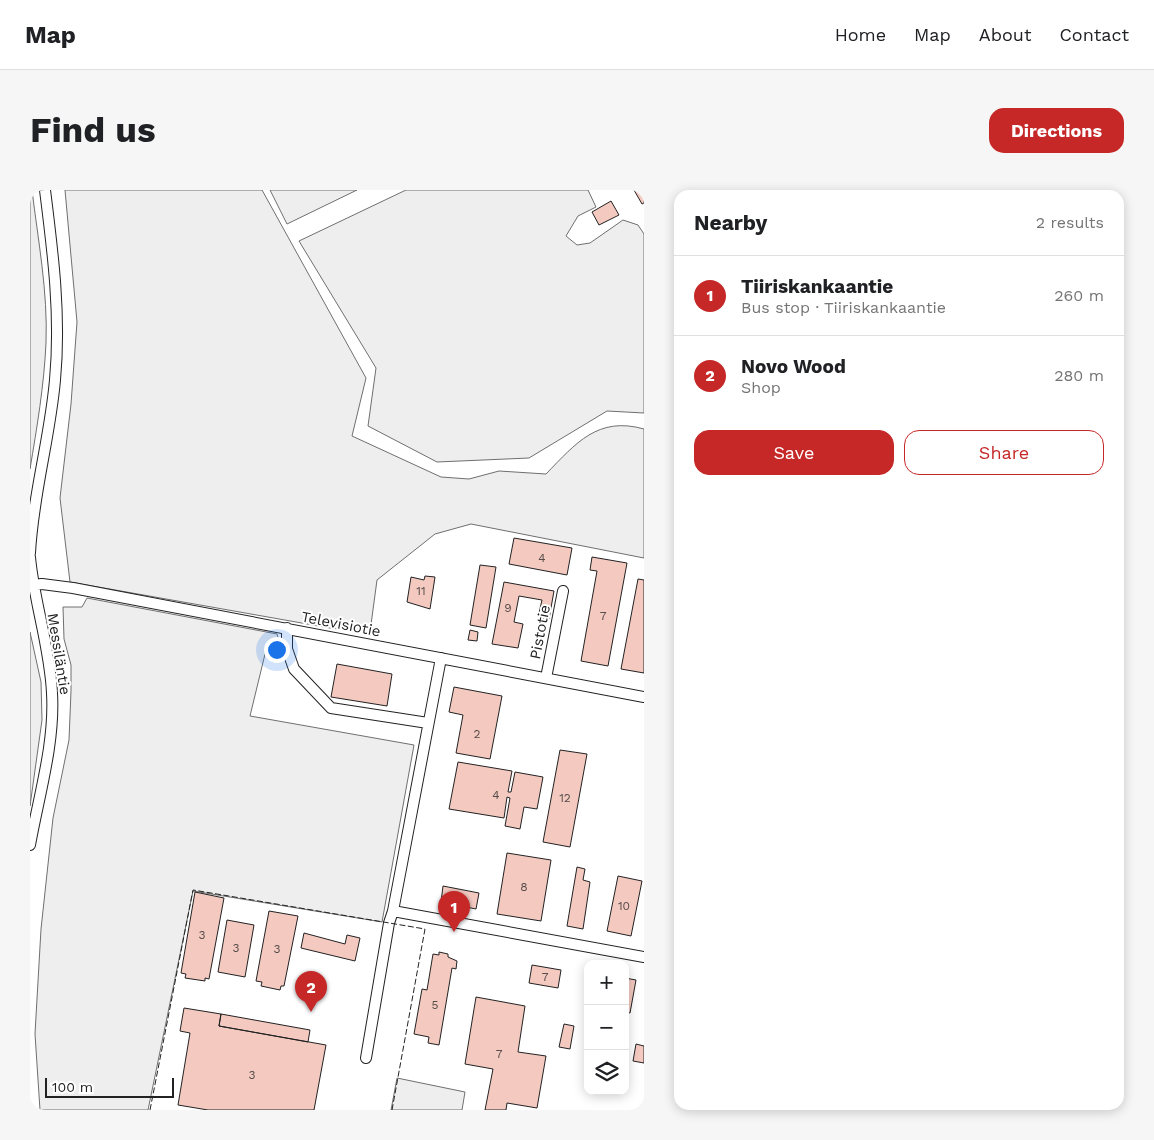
<!DOCTYPE html>
<meta charset="utf-8">
<style>
body{margin:0;font-family:"Work Sans",sans-serif;background:#f6f6f6;color:#202124}
.controls{position:absolute;right:15px;bottom:15px;display:grid;overflow:hidden;border-radius:10px;box-shadow:0 2px 12px #0003}
.controls button{width:45px;height:45px;display:grid;place-items:center;padding:0;border:0;border-bottom:1px solid #e0e0e0;background:#fff;color:#202124;font:25px sans-serif}
.scale{position:absolute;left:15px;bottom:12px;width:129px;box-sizing:border-box;padding-left:5px;border:2px solid #222;border-top:0;font-size:14px;line-height:18px;white-space:nowrap;color:#222;-webkit-text-stroke:4px #fff;paint-order:stroke}
.you{position:absolute;left:246px;top:459px;width:18px;height:18px;margin:-12px;border:4px solid #fff;border-radius:50%;background:#1a73e8;box-shadow:0 0 0 8px #1a73e833}
.badge{display:grid;place-items:center;width:32px;height:32px;border-radius:50%;background:#c62828;color:#fff;font-size:16px;font-weight:700}
.pin{position:absolute;translate:-50% -41px;filter:drop-shadow(0 1px 2px #0008)}
.pin::after{content:'';position:absolute;top:26px;width:18px;height:15px;background:inherit;clip-path:polygon(0 0,100% 0,50% 100%)}
.list{margin:0;padding:0;list-style:none}
h2{display:flex;justify-content:space-between;align-items:center;height:65px;margin:0;padding:0 20px;font-size:21px}
h2 small{font-size:16px;font-weight:400;color:#757577}
.list li{display:grid;grid-template-columns:32px 1fr auto;gap:15px;align-items:center;box-sizing:border-box;height:80px;padding:0 20px;border-top:1px solid #e0e0e0}
.list b{display:block;font-size:19px;white-space:nowrap}
.list p{margin:0;font-size:16px;white-space:nowrap;color:#757577}
.list em{font-size:16px;font-style:normal;color:#757577}
.actions{display:flex;gap:10px;padding:15px 20px}
.actions a{flex:1;padding:11px 0;border:1px solid #c62828;border-radius:15px;text-align:center;font-size:18px;color:#c62828}
.actions .main{background:#c62828;color:#fff}
.icon{flex:none;width:28px;height:28px;fill:none;stroke:currentColor;stroke-width:2;stroke-linecap:round;stroke-linejoin:round}
.map{position:relative;flex:none;width:614px;height:920px;overflow:hidden;border-radius:15px}
header{display:flex;align-items:center;gap:30px;box-sizing:border-box;height:70px;padding:0 25px;background:#fff;border-bottom:1px solid #e0e0e0}
header strong{font-size:24px}
nav{display:flex;gap:28px;margin-inline-start:auto;font-size:18px}
.intro{display:flex;align-items:center;justify-content:space-between;box-sizing:border-box;height:120px;padding:0 30px}
h1{margin:0;font-size:35px}
.button{padding:12px 22px;border-radius:15px;background:#c62828;color:#fff;font-size:18px;font-weight:700}
main{display:flex;gap:30px;padding:0 30px}
aside{flex:1;background:#fff;border-radius:15px;box-shadow:0 2px 12px #0003}
.map>svg:first-child{display:block}
</style>
<header>
<strong>Map</strong>
<nav><a>Home</a><a>Map</a><a>About</a><a>Contact</a></nav>
</header>
<div class="intro"><h1>Find us</h1><a class="button">Directions</a></div>
<main>
<div class="map">
<svg width="614" height="920" viewBox="0 0 614 920">
<rect width="100%" height="100%" fill="#fff"/>
<path fill="#eee" stroke="#6f6f6f" d="M0,0H2C8,50 18,102 16,153C14,196 7,237 0,279Z
M35,0H232L336,188L322,246L411,287L439,289L469,281L516,284C546,253 568,226 614,239V368L441,334L405,344L347,390L340,442L300,438L40,392L30,308L41,214L47,132Z
M240,0H327L257,34Z
M376,0H558L566,17L548,26L536,46L547,55L560,53L593,30L608,35L614,44V223L577,221L499,268L407,272L338,236L346,178L269,51Z
M57,408L247,444L249,451L247,456L236,460L220,526L384,555L352,732L163,701L118,920H10L5,844L11,739L23,628L39,550L41,501V475L34,449L33,417H52Z
M0,442L11,492L12,530L0,616Z
M367,888L435,902L432,920H361Z"/>
<path fill="#f3c9c0" stroke="#222" d="M604,0H614V13L612,14Z
M581,11L589,25L569,35L562,22Z
M484,348L542,358L537,385L479,374Z
M562,367L597,373L578,476L551,471L567,381L560,380Z
M450,375L466,377L456,438L440,435Z
M395,386L405,387L400,419L377,412L381,387L394,390Z
M608,389L614,390V483L591,479Z
M474,392L524,401L519,429L508,427L512,410L489,406L484,432L493,434L488,458L462,454Z
M440,440L448,442L447,451L438,450Z
M307,474L362,484L357,516L301,507Z
M424,497L472,506L460,569L426,563L433,525L419,522Z
M530,560L557,564L540,657L513,652Z
M428,572L482,581L478,602H481L485,582L513,587L507,619L494,617L490,639L475,636L480,608L477,607L474,628L419,619Z
M477,663L521,670L511,731L467,724Z
M547,677L555,679L553,690L560,692L553,739L537,736Z
M588,686L612,691L601,746L577,741Z
M413,696L449,703L446,719L411,712Z
M165,702L194,708L179,789L175,788V791L155,788L156,784L151,783Z
M239,721L268,726L254,796H251L250,800L231,796L232,792L226,791Z
M197,730L224,735L215,787L188,782Z
M274,743L315,754L317,745L330,748L325,771L271,758Z
M409,762L418,764V767L427,771L426,779L422,778L409,855L398,853L399,847L384,844L392,799L397,800L403,764L409,765Z
M502,775L531,780L528,798L499,793Z
M595,788L606,790L600,823L595,822Z
M446,807L495,816L488,862L516,866L507,918L477,913L476,920H455L463,879L435,874Z
M154,818L191,824L189,836L296,855L284,920H178L148,915L160,843L150,841Z
M191,824L280,840L278,852L189,836Z
M534,834L544,836L540,859L529,857Z
M606,854L614,856V873L603,871Z"/>
<g fill="none" stroke-linecap="round" stroke-linejoin="round">
<defs>
<path id="minor" d="M0,363C3,304 20,248 25,190C31,126 23,63 15,0
M0,367C4,412 20,457 22,503C25,553 9,605 0,655
M2,395L12,394L43,398L614,507
M257,438V459L264,479L301,518L398,533
M411,468L363,721L614,767
M516,488L533,401
M336,868L359,733L363,721"/>
</defs>
<use href="#minor" stroke="#222" stroke-width="12"/>
<use href="#minor" stroke="#fff" stroke-width="10"/>
<path stroke="#222" stroke-width="1" stroke-dasharray="6 2.5" stroke-linecap="butt" d="M120,920L163,700L395,739L362,920"/>
</g>
<g text-anchor="middle" dominant-baseline="central" stroke-width="4" stroke-linejoin="round" paint-order="stroke">
<g font-size="12" fill="#564c4a">
<text x="512" y="368">4</text>
<text x="391" y="401">11</text>
<text x="478" y="418">9</text>
<text x="573" y="426">7</text>
<text x="447" y="544">2</text>
<text x="466" y="605">4</text>
<text x="535" y="608">12</text>
<text x="494" y="697">8</text>
<text x="594" y="716">10</text>
<text x="172" y="745">3</text>
<text x="206" y="758">3</text>
<text x="247" y="759">3</text>
<text x="515" y="787">7</text>
<text x="405" y="815">5</text>
<text x="469" y="864">7</text>
<text x="222" y="885">3</text>
</g>
<g font-size="15" fill="#222" stroke="#fff">
<text transform="translate(311 434) rotate(11)">Televisiotie</text>
<text transform="translate(510 442) rotate(-79)">Pistotie</text>
<text transform="translate(29 464) rotate(81)">Messiläntie</text>
</g>
</g>
</svg>
<div class="controls">
<button>+</button>
<button>−</button>
<button><svg class="icon" aria-label="layers" viewBox="0 0 24 24"><path d="M12 4l9 5-9 5-9-5zM3 14l9 5 9-5"/></svg></button>
</div>
<div class="scale">100 m</div>
<div class="you"></div>
<div class="pin badge" style="left:424px;top:742px">1</div>
<div class="pin badge" style="left:281px;top:822px">2</div>
</div>
<aside>
<h2>Nearby<small>2 results</small></h2>
<ul class="list">
<li><span class="badge">1</span><div><b>Tiiriskankaantie</b><p>Bus stop · Tiiriskankaantie</p></div><em>260 m</em></li>
<li><span class="badge">2</span><div><b>Novo Wood</b><p>Shop</p></div><em>280 m</em></li>
</ul>
<div class="actions"><a class="main">Save</a><a>Share</a></div>
</aside>
</main>
